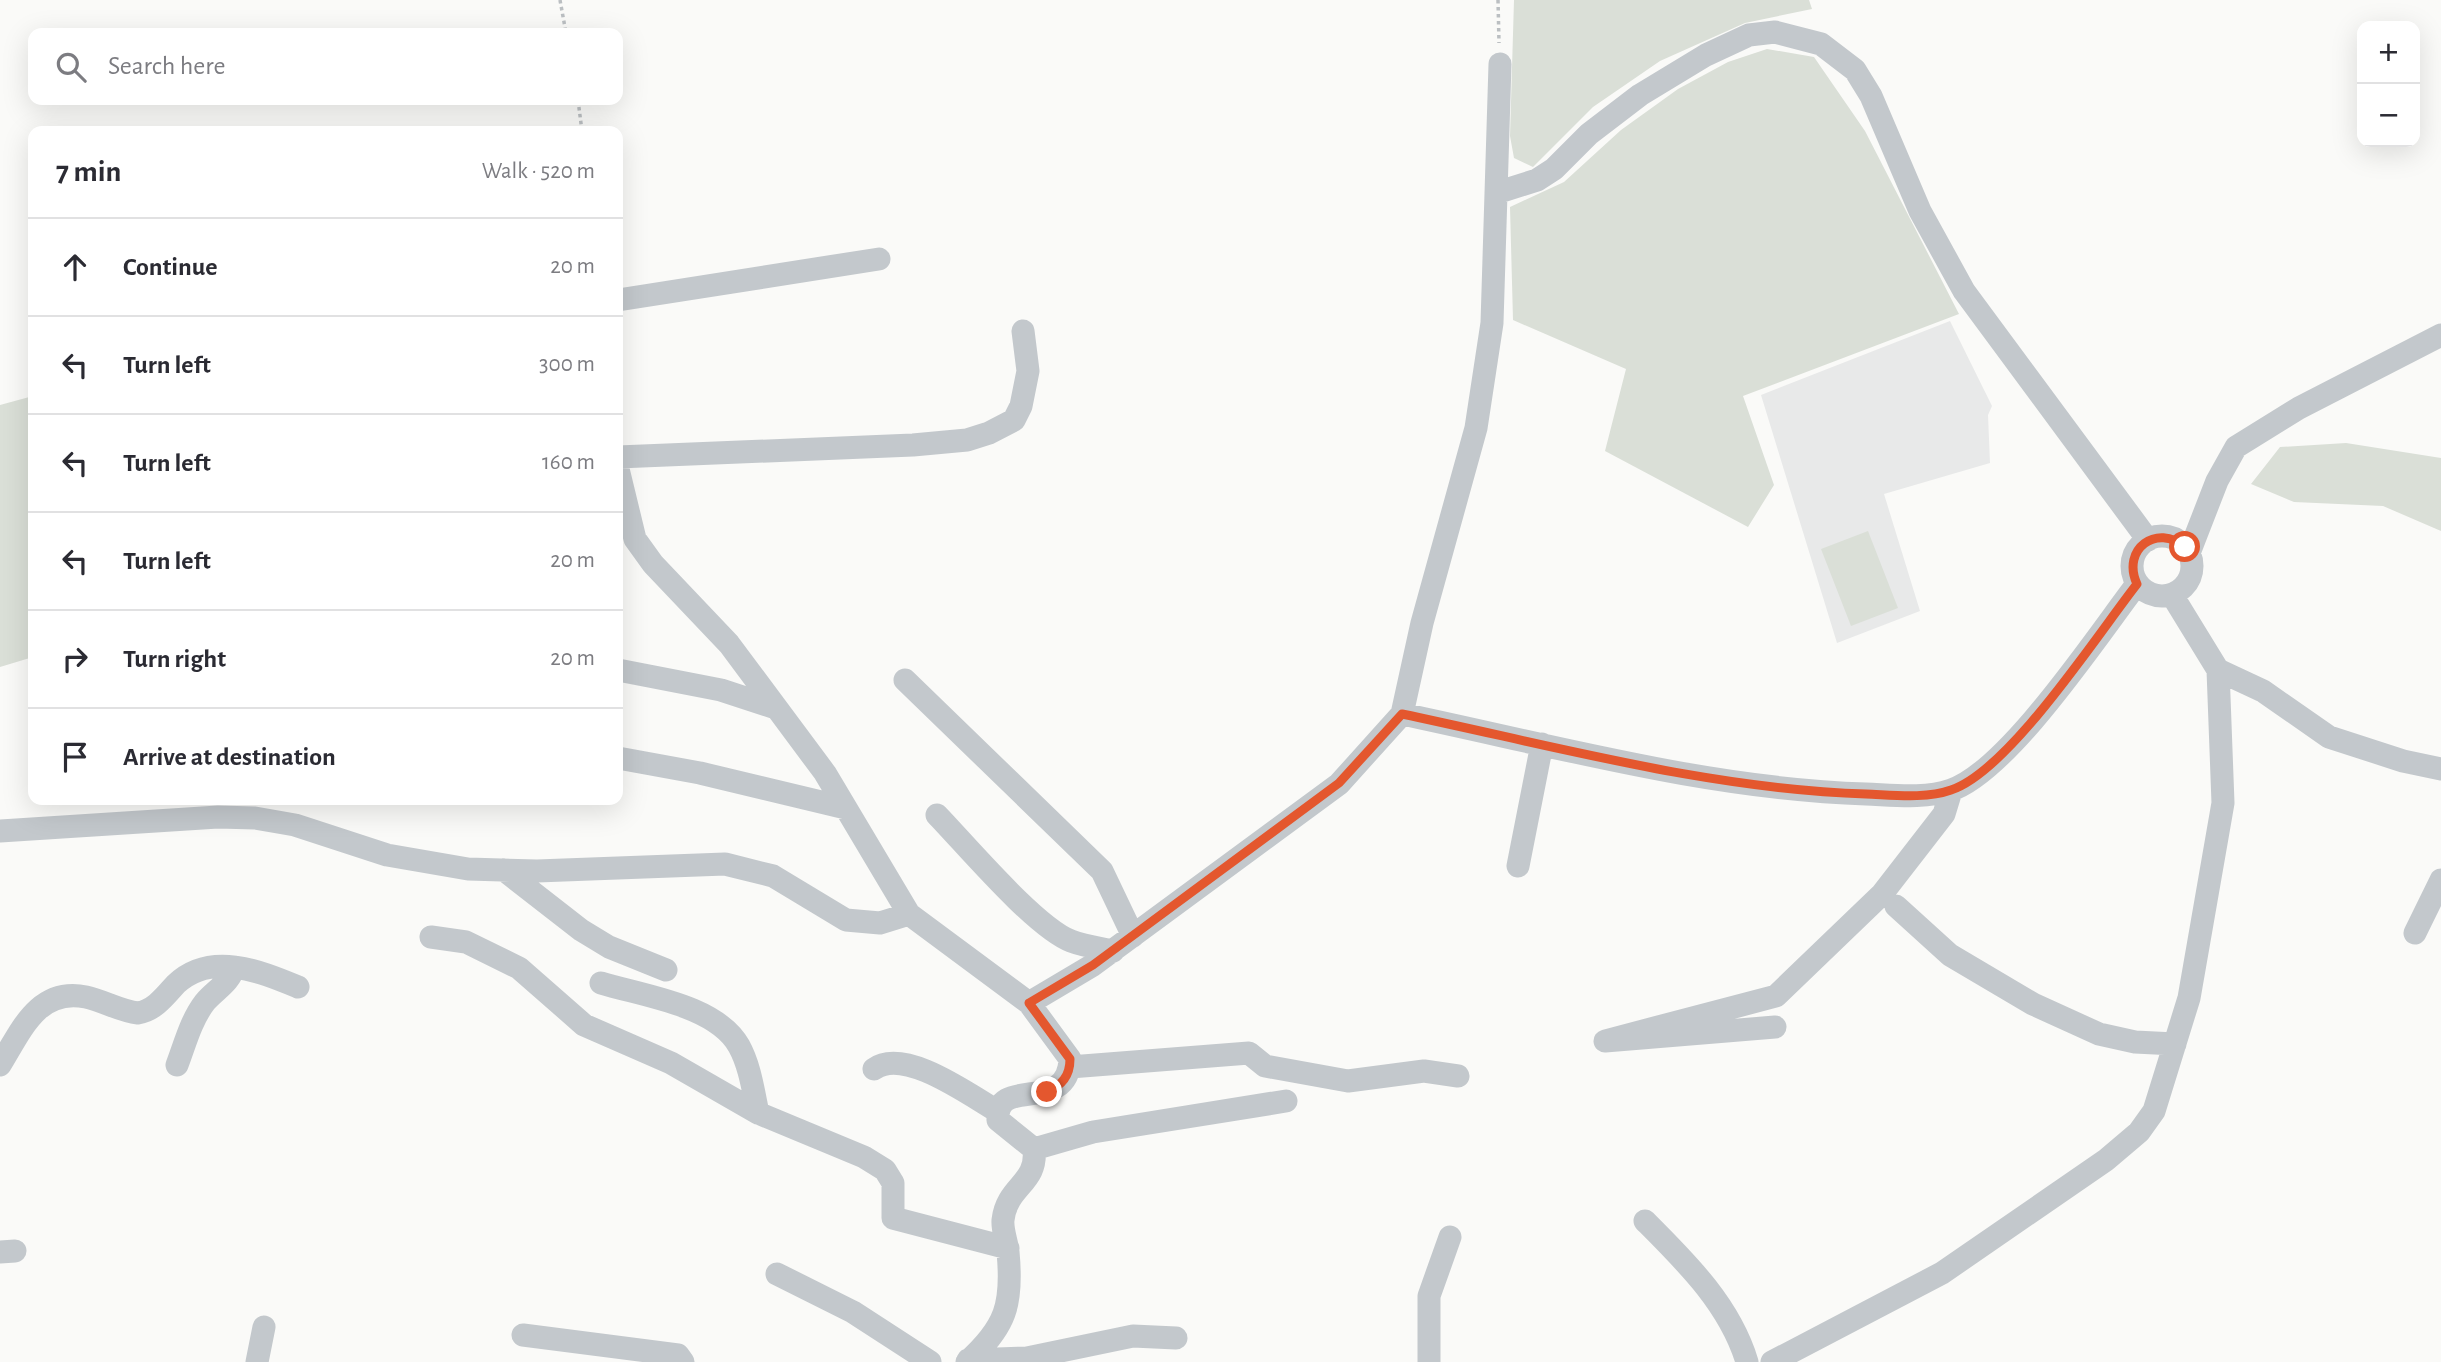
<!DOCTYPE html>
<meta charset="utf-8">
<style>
body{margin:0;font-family:"Alegreya Sans",sans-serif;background:#f7f7f7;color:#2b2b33}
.controls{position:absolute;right:21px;top:21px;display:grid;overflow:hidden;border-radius:14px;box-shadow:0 7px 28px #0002}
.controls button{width:63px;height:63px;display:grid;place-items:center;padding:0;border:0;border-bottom:2px solid #e1e1e2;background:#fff;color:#2b2b33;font:35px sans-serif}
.stop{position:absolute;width:21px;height:21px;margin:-16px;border:5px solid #e4572e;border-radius:50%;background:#fff}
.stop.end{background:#e4572e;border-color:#fff;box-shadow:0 2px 7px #0008}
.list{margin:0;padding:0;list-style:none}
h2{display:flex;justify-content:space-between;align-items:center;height:91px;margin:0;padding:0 28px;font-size:30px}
h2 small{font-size:23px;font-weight:400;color:#7c7c81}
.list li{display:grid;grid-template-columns:46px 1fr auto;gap:21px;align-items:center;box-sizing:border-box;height:98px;padding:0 28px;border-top:2px solid #e1e1e2}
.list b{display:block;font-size:26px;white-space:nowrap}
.list em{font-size:23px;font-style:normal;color:#7c7c81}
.icon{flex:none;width:38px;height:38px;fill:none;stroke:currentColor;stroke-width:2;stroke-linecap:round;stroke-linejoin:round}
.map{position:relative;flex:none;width:2441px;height:1362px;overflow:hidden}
.search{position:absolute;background:#fff;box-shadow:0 7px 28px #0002;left:28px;top:28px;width:595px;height:77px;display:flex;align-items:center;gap:18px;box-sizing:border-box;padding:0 24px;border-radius:14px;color:#7c7c81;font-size:26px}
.panel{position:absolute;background:#fff;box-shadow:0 7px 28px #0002;left:28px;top:126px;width:595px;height:679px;border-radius:14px}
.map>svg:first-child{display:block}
</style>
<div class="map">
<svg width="2441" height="1362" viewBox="0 0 2441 1362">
<rect width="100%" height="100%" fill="#fafaf8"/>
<path fill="#e8e9e9" d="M1950,321L1992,406L1988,415L1990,463L1884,494L1920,611L1837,643L1761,395Z"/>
<path fill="#dadfd7" d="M1514,0H1809L1812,9L1745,23L1660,61L1593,107L1533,167L1514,158L1510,136Z
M1767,49L1814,57L1865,131L1959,314L1743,396L1774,485L1748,527L1605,451L1626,369L1513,320L1510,207L1564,182L1621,130L1678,89L1728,62Z
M33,396V657L0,667V405Z
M2346,443L2441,458V531L2383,506L2294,502L2251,484L2280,447Z
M1868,531L1898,608L1851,626L1821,549Z"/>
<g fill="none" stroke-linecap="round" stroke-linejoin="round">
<path stroke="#bbbfc2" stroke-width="3.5" stroke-dasharray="3.5 3.5" stroke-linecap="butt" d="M560,0L566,33
M1498,0L1499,43
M578,100L582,131"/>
<path stroke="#c3c8cc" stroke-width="23" d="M1496,193L1537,180L1554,169L1589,134L1640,95L1706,55L1749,35L1775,32L1821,44L1855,70L1871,96L1920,211L1964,291L2148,540
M618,300L879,259
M618,457L913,445L967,440L989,433L1014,420L1021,406L1028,371L1023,331
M618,469L635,539L653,564L729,644L825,773L909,914L1029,1003L1070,1059C1068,1116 995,1074 998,1120L1034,1149C1038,1184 1007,1185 1003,1220C1002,1230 1007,1242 1008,1252C1013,1304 1006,1327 967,1362
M2132 566a30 30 0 1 1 60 0a30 30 0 1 1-60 0Z
M2189,553L2217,481L2236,447L2299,408L2441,335
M618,670L721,690L776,708
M2218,670L2263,691L2329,737L2403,761L2441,769
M905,680L1102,871L1133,936
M1402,714C1555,746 1709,789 1866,794C1893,795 1925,799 1951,790C2008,771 2098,635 2137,584
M618,758L700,773L846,808
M937,815C966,845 1035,927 1071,941C1084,946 1099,948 1113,951
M0,831L218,817L255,818L295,825L387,855L468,869L537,871L725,864L773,876L846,920L880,923L909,914
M1518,866L1542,744
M504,870L581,930L609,947L666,970
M1896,906L1950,955L2033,1004L2099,1034L2135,1042L2175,1044
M2415,933L2441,880
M431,937L466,942L519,968L584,1025L671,1063L758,1113L864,1157L885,1170L893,1183V1218L1008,1248
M601,983C643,996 716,1005 739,1046C750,1066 753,1090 758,1113
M1029,1003L1093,965L1339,784L1402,714L1422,623L1476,428L1492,323L1500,64
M1775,1027L1605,1041L1776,996L1882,894L1944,814L1951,791
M0,1065C21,1031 38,987 86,997C104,1001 120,1011 138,1013C155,1010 165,996 176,984C211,951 259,971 298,987
M177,1065C185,1044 191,1020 205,1002C215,990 230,983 234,967
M1070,1067L1249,1053L1265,1066L1348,1081L1424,1071L1458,1076
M874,1069C904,1047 968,1094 997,1111
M1034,1149L1093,1132L1286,1101
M1645,1221C1686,1262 1730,1305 1747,1362
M0,1252L15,1251
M777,1274L853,1312L930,1362
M523,1335L678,1355L683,1362
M968,1360L1027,1358L1133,1336L1176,1338
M257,1362L264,1327
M1429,1362V1296L1450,1237
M1772,1362L1942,1273L2106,1160L2139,1132L2154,1111L2189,998L2223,803L2218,670L2172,595"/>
</g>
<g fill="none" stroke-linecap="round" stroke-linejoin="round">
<path stroke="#e4572e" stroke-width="9" d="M1047,1092C1062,1085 1070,1076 1070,1059L1029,1003L1093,965L1339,783L1402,714C1555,746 1709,789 1866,794C1893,795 1926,799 1951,790C2009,771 2097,635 2137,584C2121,549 2157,523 2185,547"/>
</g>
</svg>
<div class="controls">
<button>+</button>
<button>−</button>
</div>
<div class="stop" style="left:2185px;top:547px"></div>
<div class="stop end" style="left:1047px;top:1092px"></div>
<div class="search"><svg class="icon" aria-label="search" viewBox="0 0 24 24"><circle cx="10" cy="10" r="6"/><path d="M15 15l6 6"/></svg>Search here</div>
<section class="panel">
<h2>7 min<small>Walk · 520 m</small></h2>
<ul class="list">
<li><svg class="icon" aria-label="ahead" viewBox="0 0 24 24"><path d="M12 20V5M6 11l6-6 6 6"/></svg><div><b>Continue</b></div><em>20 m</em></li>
<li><svg class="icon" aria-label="left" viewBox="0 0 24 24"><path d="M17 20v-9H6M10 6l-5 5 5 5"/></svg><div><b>Turn left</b></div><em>300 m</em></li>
<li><svg class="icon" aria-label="left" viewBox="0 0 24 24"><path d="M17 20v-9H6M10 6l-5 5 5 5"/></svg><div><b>Turn left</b></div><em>160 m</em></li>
<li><svg class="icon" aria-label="left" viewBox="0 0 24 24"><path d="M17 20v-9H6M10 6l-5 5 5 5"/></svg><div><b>Turn left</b></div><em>20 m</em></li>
<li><svg class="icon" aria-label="right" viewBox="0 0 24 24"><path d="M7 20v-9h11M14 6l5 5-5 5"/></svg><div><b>Turn right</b></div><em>20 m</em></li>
<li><svg class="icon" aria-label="arrive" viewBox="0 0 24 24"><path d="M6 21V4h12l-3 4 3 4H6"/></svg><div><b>Arrive at destination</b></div></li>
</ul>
</section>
</div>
